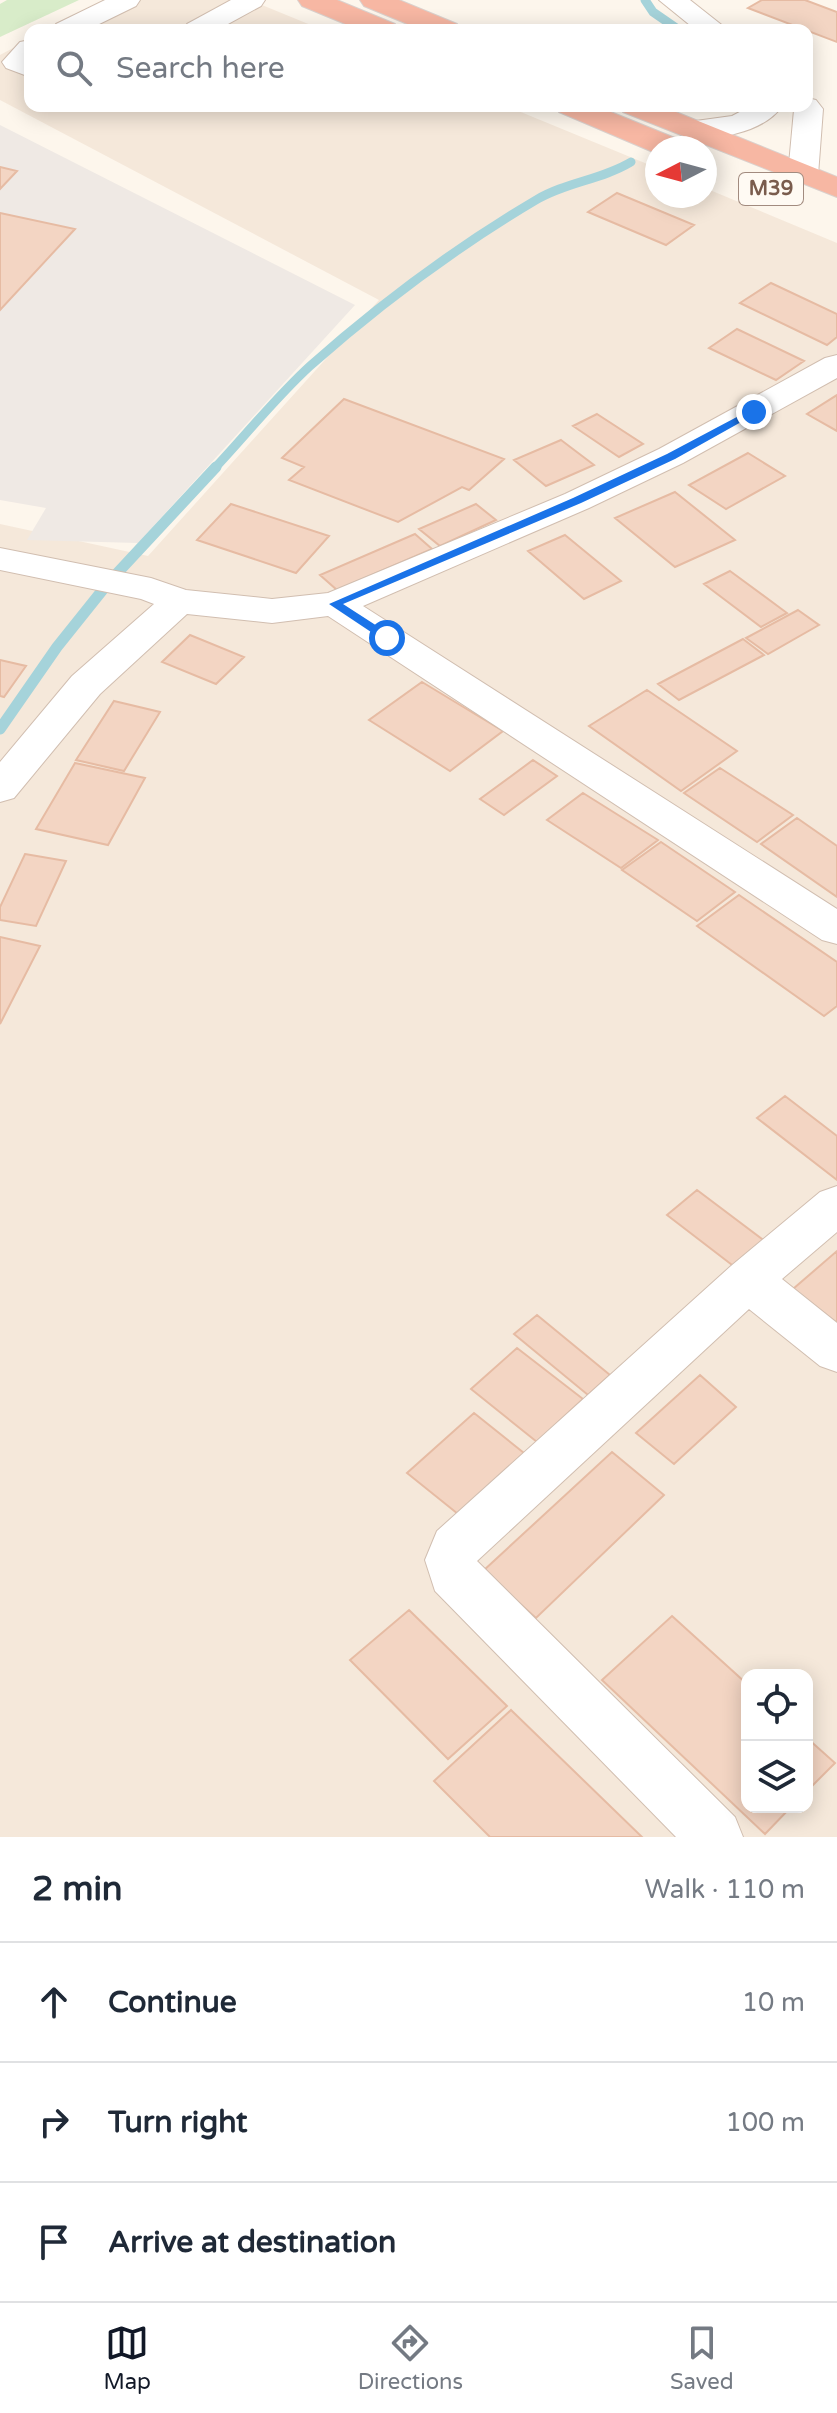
<!DOCTYPE html>
<meta charset="utf-8">
<style>
body{margin:0;font-family:"Varela Round",sans-serif;background:#f6f6f7;color:#1f2937}
.controls{position:absolute;right:24px;bottom:24px;display:grid;overflow:hidden;border-radius:16px;box-shadow:0 4px 20px #0003}
.controls button{width:72px;height:72px;display:grid;place-items:center;padding:0;border:0;border-bottom:2px solid #e0e1e3;background:#fff;color:#1f2937;font:40px sans-serif}
.compass{position:absolute;left:645px;top:136px;width:72px;height:72px;border-radius:50%;background:#fff;box-shadow:0 4px 20px #0003;rotate:264deg}
.stop{position:absolute;width:24px;height:24px;margin:-18px;border:6px solid #1a73e8;border-radius:50%;background:#fff}
.stop.end{background:#1a73e8;border-color:#fff;box-shadow:0 2px 8px #0008}
.list{margin:0;padding:0;list-style:none}
h2{display:flex;justify-content:space-between;align-items:center;height:104px;margin:0;padding:0 32px;font-size:34px}
h2 small{font-size:26px;font-weight:400;color:#747a83}
.list li{display:grid;grid-template-columns:52px 1fr auto;gap:24px;align-items:center;box-sizing:border-box;height:120px;padding:0 32px;border-top:2px solid #e0e1e3}
.list b{display:block;font-size:30px;white-space:nowrap}
.list em{font-size:26px;font-style:normal;color:#747a83}
.icon{flex:none;width:44px;height:44px;fill:none;stroke:currentColor;stroke-width:2;stroke-linecap:round;stroke-linejoin:round}
.map{position:relative;flex:none;width:837px;height:1837px;overflow:hidden}
.search{position:absolute;background:#fff;box-shadow:0 4px 20px #0003;left:24px;right:24px;top:24px;height:88px;display:flex;align-items:center;gap:20px;box-sizing:border-box;padding:0 28px;border-radius:16px;color:#747a83;font-size:30px}
.sheet{height:464px;background:#fff}
nav{display:flex;justify-content:space-around;align-items:center;box-sizing:border-box;height:112px;border-top:2px solid #e0e1e3;background:#fff;font-size:22px;color:#747a83}
nav a{display:grid;justify-items:center;gap:4px}
nav .on{color:#111827}
.map>svg:first-child{display:block}
</style>
<div class="map">
<svg width="837" height="1837" viewBox="0 0 837 1837">
<rect width="100%" height="100%" fill="#fdf6ec"/>
<path fill="#f5e8da" fill-rule="evenodd" d="M104,0H250L323,30H48Z
M30,39V106H506L657,168V196H705V188L837,243V1837H0V524L148,556L379,300L0,100V55ZM747,1675H807V1807H747Z"/>
<path fill="#efe9e4" d="M0,125L355,305L138,543L27,540L46,508L0,500Z"/>
<path fill="#d8ecc9" d="M7,0H79L0,37V4Z"/>
<g fill="none" stroke-linecap="round" stroke-linejoin="round">
<path stroke="#a5d3da" stroke-width="9" d="M645,0L653,12L679,30
M214,469C246,435 276,397 310,366C380,304 455,248 536,200C566,182 601,180 631,162"/>
<path stroke="#a5d3da" stroke-width="11" d="M0,729L57,647L109,582L216,467"/>
</g>
<path fill="#f3d5c3" stroke="#e6bba3" stroke-width="2" d="M762,0H805L837,12V42L748,8Z
M0,167L17,171L0,189Z
M617,193L694,225L666,245L588,212Z
M0,213L75,229L0,310Z
M771,283L837,314V337L827,345L740,303Z
M737,329L804,361L776,380L709,348Z
M837,395V431L807,414Z
M344,399L504,459L469,490L462,487L398,522L289,480L304,467L282,458Z
M597,414L643,444L619,457L573,426Z
M561,440L594,465L546,486L514,460Z
M748,453L785,476L726,509L689,485Z
M675,492L735,540L675,567L615,518Z
M231,504L329,536L296,573L197,540Z
M476,504L496,520L440,546L419,529Z
M415,534L432,549L337,590L320,575Z
M565,535L621,581L584,599L528,551Z
M730,571L787,613L761,627L704,584Z
M798,610L819,625L768,654L746,638Z
M190,635L244,657L216,684L162,662Z
M743,639L764,655L679,700L658,684Z
M0,660L26,666L4,697L0,696Z
M422,682L503,731L450,771L369,720Z
M647,690L737,751L681,791L589,726Z
M114,701L160,712L124,771L76,760Z
M533,760L557,776L504,815L480,799Z
M75,763L145,778L108,845L36,829Z
M720,768L793,815L757,842L684,793Z
M583,793L658,840L621,868L547,820Z
M797,818L837,846V897L761,844Z
M661,842L735,892L697,921L622,870Z
M25,854L66,861L36,926L0,920V907Z
M739,895L837,962V1006L824,1016L697,926Z
M0,937L40,946L0,1024Z
M785,1096L837,1136V1180L757,1118Z
M697,1190L766,1242L736,1268L667,1215Z
M837,1251V1323L793,1289Z
M537,1315L610,1375L588,1395L514,1334Z
M517,1348L583,1399L537,1442L471,1389Z
M700,1375L736,1407L674,1464L636,1433Z
M474,1413L524,1453L458,1514L407,1473Z
M612,1452L664,1495L536,1618L483,1571Z
M409,1610L507,1706L448,1759L350,1660Z
M672,1616L747,1684V1807H791L765,1834L602,1680Z
M511,1710L642,1837H490L434,1781Z
M807,1738L835,1763L807,1791Z"/>
<g fill="none" stroke-linecap="round" stroke-linejoin="round">
<defs>
<path id="minor" d="M105,0H140L136,6L87,30H52L56,24Z
M231,0H265L261,6L217,30H183L187,24Z
M659,0H690L728,30H696Z
M30,40V77L6,68L2,62L20,42Z
M807,98L816,100L823,109L818,175L814,181L803,184L792,181L788,175L794,110L792,106H807Z
M751,106H782C764,133 711,143 681,135L676,129L681,123L732,116Z
M837,355V378L683,463L589,508L363,606L837,909V944L822,940L328,616L272,623L187,614L100,694L14,798L0,802V762L72,676L154,604L141,599L0,570V548L151,578L186,590L272,599L328,593L565,494L659,449L825,358Z
M837,1186V1232L782,1279L837,1323V1372L820,1366L749,1309L477,1561L735,1817L743,1837H676L435,1591L425,1560L437,1531L731,1266L820,1192Z"/>
<path id="highway" d="M298,0H337L395,24L399,30H360L302,6Z
M360,0H399L457,24L461,30H422L364,6Z
M555,106H596L675,138L679,145L677,148H657V152H653L559,112Z
M619,106H661L837,177V197L623,112Z"/>
</defs>
<use href="#minor" stroke="#d1beb0" stroke-width="2"/>
<use href="#highway" stroke="#dad1cd" stroke-width="2"/>
<use href="#minor" fill="#fff" fill-rule="evenodd"/>
<use href="#highway" fill="#f7b7a3" fill-rule="evenodd"/>
</g>
<path fill="#1a73e8" d="M750,410L759,412L675,459L581,503L343,604L391,635V640H383L329,604L573,498L667,454Z"/>
<g text-anchor="middle" dominant-baseline="central" stroke-width="8" stroke-linejoin="round" paint-order="stroke">
<rect fill="#fffaf3" stroke="#a28b7f" stroke-width="2" x="739" y="173" width="64" height="32" rx="6"/>
<g font-size="20" font-weight="bold" fill="#7a5c4d">
<text x="771" y="189">M39</text>
</g>
</g>
</svg>
<div class="controls">
<button><svg class="icon" aria-label="locate" viewBox="0 0 24 24"><circle cx="12" cy="12" r="6"/><path d="M12 2v4M12 18v4M2 12h4M18 12h4"/></svg></button>
<button><svg class="icon" aria-label="layers" viewBox="0 0 24 24"><path d="M12 4l9 5-9 5-9-5zM3 14l9 5 9-5"/></svg></button>
</div>
<svg class="compass" viewBox="-18 -18 36 36"><path d="M0-13l5 13h-10z" fill="#e53935"/><path d="M0 13l5-13h-10z" fill="#747a83"/></svg>
<div class="stop" style="left:387px;top:638px"></div>
<div class="stop end" style="left:754px;top:412px"></div>
<div class="search"><svg class="icon" aria-label="search" viewBox="0 0 24 24"><circle cx="10" cy="10" r="6"/><path d="M15 15l6 6"/></svg>Search here</div>
</div>
<section class="sheet">
<h2>2 min<small>Walk · 110 m</small></h2>
<ul class="list">
<li><svg class="icon" aria-label="ahead" viewBox="0 0 24 24"><path d="M12 20V5M6 11l6-6 6 6"/></svg><div><b>Continue</b></div><em>10 m</em></li>
<li><svg class="icon" aria-label="right" viewBox="0 0 24 24"><path d="M7 20v-9h11M14 6l5 5-5 5"/></svg><div><b>Turn right</b></div><em>100 m</em></li>
<li><svg class="icon" aria-label="arrive" viewBox="0 0 24 24"><path d="M6 21V4h12l-3 4 3 4H6"/></svg><div><b>Arrive at destination</b></div></li>
</ul>
</section>
<nav>
<a class="on"><svg class="icon" aria-label="map" viewBox="0 0 24 24"><path d="M3 6l6-2 6 2 6-2v14l-6 2-6-2-6 2zM9 4v14M15 6v14"/></svg>Map</a>
<a><svg class="icon" aria-label="directions" viewBox="0 0 24 24"><path d="M12 3l9 9-9 9-9-9zM9 14v-3h6M13 9l2 2-2 2"/></svg>Directions</a>
<a><svg class="icon" aria-label="saved" viewBox="0 0 24 24"><path d="M7 4h10v16l-5-4-5 4z"/></svg>Saved</a>
</nav>
